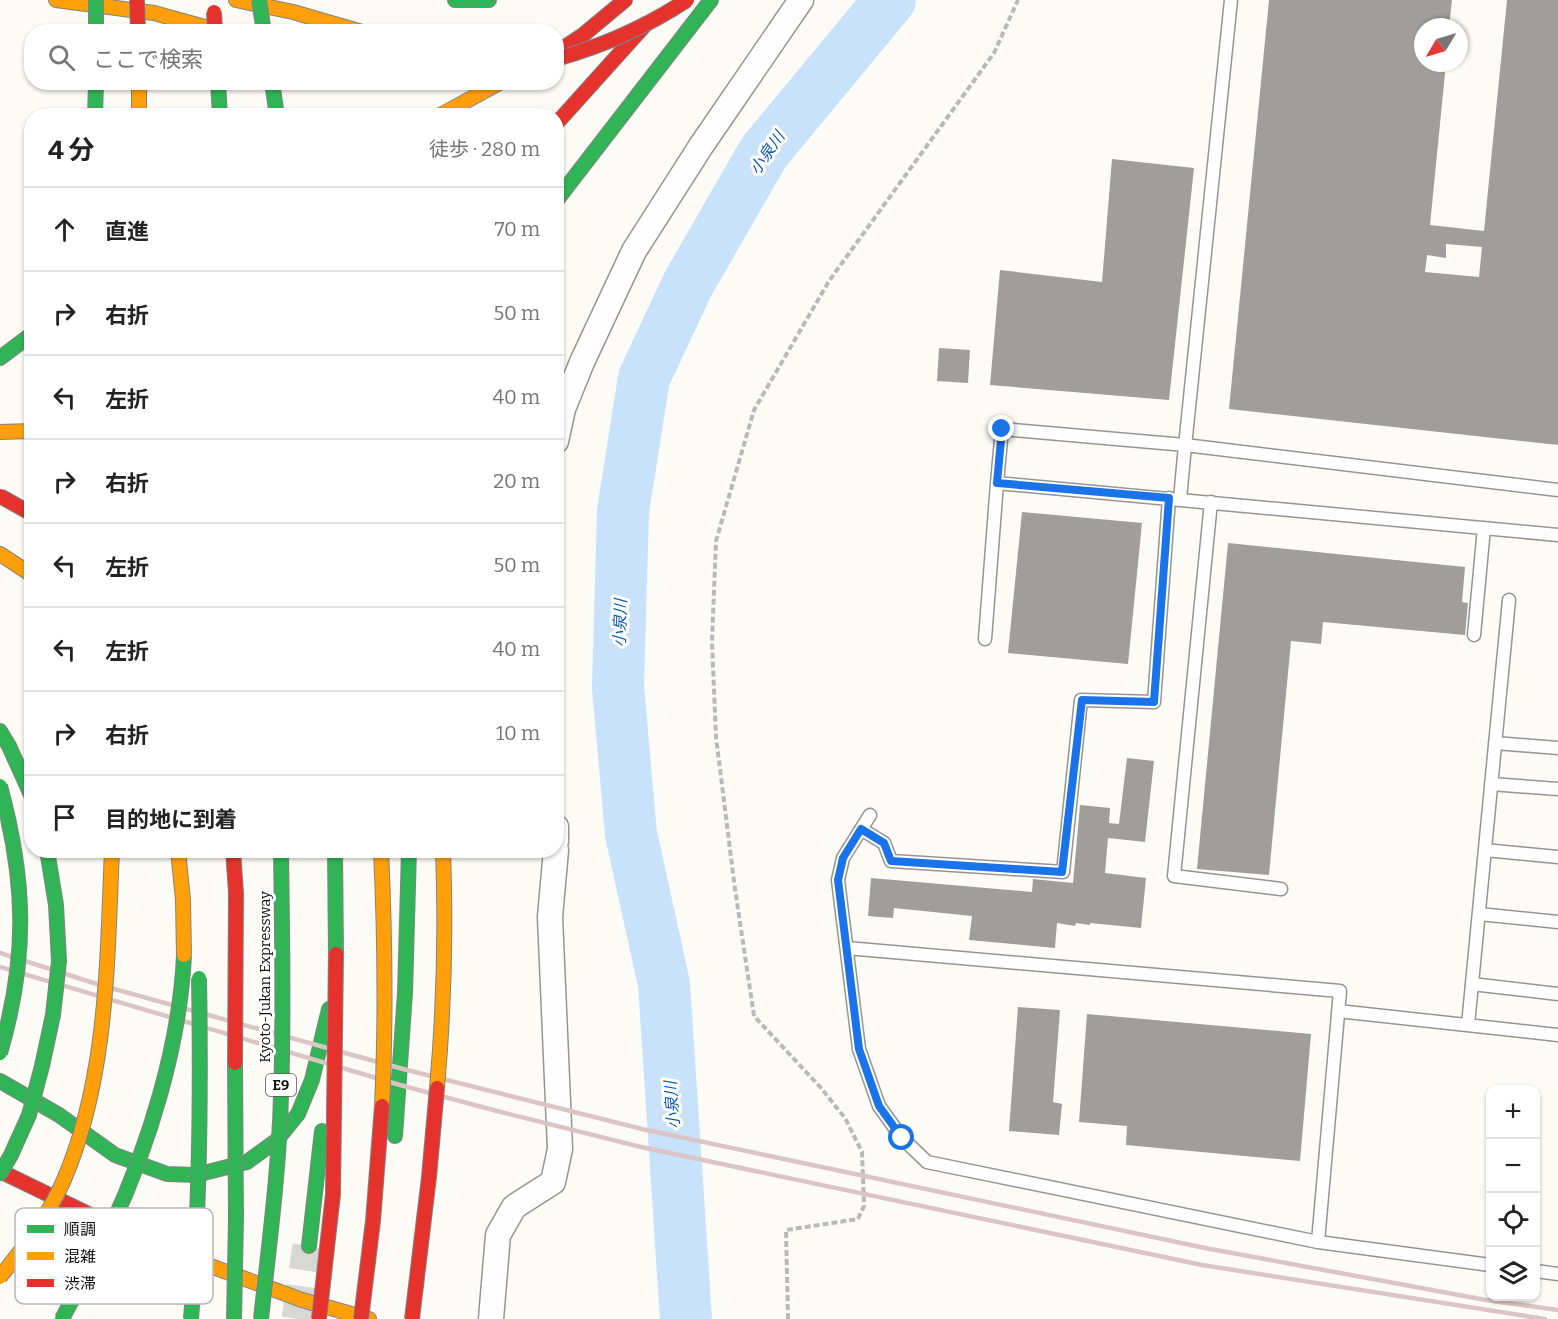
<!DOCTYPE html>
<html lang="ja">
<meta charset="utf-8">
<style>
body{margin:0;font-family:Bitter,"Noto Sans JP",serif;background:#f6f6f6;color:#222}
.controls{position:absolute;right:18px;bottom:18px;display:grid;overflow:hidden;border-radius:12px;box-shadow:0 2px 4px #0004}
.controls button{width:54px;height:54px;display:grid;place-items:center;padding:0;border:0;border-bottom:2px solid #e0e0e0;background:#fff;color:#222;font:30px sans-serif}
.compass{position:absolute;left:1414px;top:18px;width:54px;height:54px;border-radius:50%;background:#fff;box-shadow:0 2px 4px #0004;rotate:232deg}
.stop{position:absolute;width:18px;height:18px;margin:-14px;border:4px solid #1a73e8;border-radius:50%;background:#fff}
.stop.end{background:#1a73e8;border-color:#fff;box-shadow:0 2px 6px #0008}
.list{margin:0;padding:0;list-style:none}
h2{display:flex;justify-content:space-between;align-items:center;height:78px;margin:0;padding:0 24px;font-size:26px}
h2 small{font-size:20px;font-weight:400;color:#767676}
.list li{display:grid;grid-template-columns:39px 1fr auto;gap:18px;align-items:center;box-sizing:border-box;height:84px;padding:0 24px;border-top:2px solid #e0e0e0}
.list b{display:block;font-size:22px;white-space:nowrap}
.list em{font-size:20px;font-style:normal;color:#767676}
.icon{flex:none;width:33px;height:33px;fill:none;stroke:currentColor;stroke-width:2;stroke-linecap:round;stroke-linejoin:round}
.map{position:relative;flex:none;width:1558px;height:1319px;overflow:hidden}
.search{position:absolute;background:#fff;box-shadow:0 2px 4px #0004;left:24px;top:24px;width:540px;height:66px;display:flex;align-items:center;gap:15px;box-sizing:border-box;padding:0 21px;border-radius:24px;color:#767676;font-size:22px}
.panel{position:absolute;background:#fff;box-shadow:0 2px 4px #0004;left:24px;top:108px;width:540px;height:750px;border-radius:24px}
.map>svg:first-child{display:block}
</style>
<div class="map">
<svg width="1558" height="1319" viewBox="0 0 1558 1319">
<rect width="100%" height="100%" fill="#fcfbf5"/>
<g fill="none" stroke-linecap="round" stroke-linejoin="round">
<path stroke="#c7e2fa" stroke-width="52" d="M686,1319L664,984L631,834L618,687L623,511L644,378L688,284L764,152L890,0"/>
</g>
<path fill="#a09e9a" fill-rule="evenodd" d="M1269,0H1452L1449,27H1423V63H1446L1430,225L1484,231L1507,0H1558V445L1229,409ZM1446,244L1482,247L1479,277L1425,272L1427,255L1446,258Z
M1112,159L1194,168L1169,400L990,385L1000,270L1102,282Z
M939,348L970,350L968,383L937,381Z
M1022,512L1142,523L1128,664L1008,653Z
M1228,543L1465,567L1462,602L1468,603L1465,635L1323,622L1321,644L1291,641L1269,875L1197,869Z
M1127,758L1154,761L1145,842L1108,838L1105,873L1146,878L1141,928L1090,923V925L1076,923L1075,926L1057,923L1055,948L969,940L972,916L894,908L893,918L868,916L871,878L1032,892L1033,879L1073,883L1080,805L1110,808L1109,823L1119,824Z
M1018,1007L1060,1010L1053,1102L1062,1104L1059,1135L1009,1131Z
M1087,1014L1311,1034L1300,1161L1126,1145L1127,1126L1079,1122Z"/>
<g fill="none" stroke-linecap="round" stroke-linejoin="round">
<path stroke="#d8d8d2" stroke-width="33" stroke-dasharray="33 16" stroke-linecap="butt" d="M298,1319L309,1246"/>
<defs>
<path id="lane" d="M1558,490L1185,445L1002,429L997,483L1558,535
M1180,499L1184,456L1231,0
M1211,502L1174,876L1281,889
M1474,635L1484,528
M985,639L997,483
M1495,743L1558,748
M1491,784L1558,789
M870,815L843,858L838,880L859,1049L879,1106L902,1138L927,1162L1318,1242L1490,1265
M861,829L884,843L891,861L1063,872L1081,700L1154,702L1169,498
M1485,850L1558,857
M1479,914L1558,922
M847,948L1340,991L1318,1242
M1472,984L1558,994
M1338,1011L1558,1035
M1468,1025L1509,600
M1536,1271L1558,1274"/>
<path id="street" d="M556,441L563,409L582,362L634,251L701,146L801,0
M556,827V841
M491,1319L498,1235L514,1207L553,1182L560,1149L550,917L556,850"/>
<path id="fast" d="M455,0H489
M218,82L220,116
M272,82L277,116
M95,116L96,82
M556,201L711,0
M0,358L32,334
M0,731L9,746L32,797
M0,1081L59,1115L115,1155L167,1174L196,1175L247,1162L276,1141L298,1114L312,1080L329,1009
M395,1136L405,993L409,850
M309,1246L322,1131"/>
<path id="slow" d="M56,0L154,13L223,32
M236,0L293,12L362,32
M139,82V116
M439,116L501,82
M0,432L32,431
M0,554L32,575
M197,1261L302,1300L369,1319"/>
<path id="jam" d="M556,53L583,35L625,0
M556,124L646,24
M0,1171L142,1240L197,1261"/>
</defs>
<use href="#lane" stroke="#969593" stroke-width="15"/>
<use href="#street" stroke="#969593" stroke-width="27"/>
<use href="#fast" stroke="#838380" stroke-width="16"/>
<use href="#slow" stroke="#838380" stroke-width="16"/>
<use href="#jam" stroke="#838380" stroke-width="16"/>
<path stroke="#b9b9b8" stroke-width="4" stroke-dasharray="6 3" stroke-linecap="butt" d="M788,1319L786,1230L858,1219L864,1206L862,1152L845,1118L821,1088L754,1016L735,889L716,737L712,642L716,541L754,410L829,281L994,53L1018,0"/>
<use href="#lane" stroke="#fffefe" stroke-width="12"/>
<use href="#street" stroke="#fffefe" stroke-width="24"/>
<use href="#fast" stroke="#30b455" stroke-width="14"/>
<use href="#slow" stroke="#ff9f0a" stroke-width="14"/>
<use href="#jam" stroke="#e5322d" stroke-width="14"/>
<path stroke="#dac5c4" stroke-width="4.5" d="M0,953L100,985L403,1069L642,1129L1205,1248L1486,1300L1558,1310
M0,967L400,1085L497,1111L641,1147L1202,1265L1545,1319"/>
<defs>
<path id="fast-bridge" d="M96,0V32
M259,0L264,32
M0,786C26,881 28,958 0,1053
M335,850L336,954
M0,1174L11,1155L29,1115L42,1066L53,1015L59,961L56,905L47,850
M62,1319C78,1288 96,1258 111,1227C149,1145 180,1045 184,955
M191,1319C200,1205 201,1092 199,978
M234,1319L236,1218L235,1063
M261,1319C269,1245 279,1171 281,1096C284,1014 282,932 281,850"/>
<path id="slow-bridge" d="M178,850L183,900L184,955
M381,850C385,936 386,1021 382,1106
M437,1088C444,1009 446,929 443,850
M0,1277C24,1247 47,1218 63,1182C108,1079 107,961 112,850"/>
<path id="jam-bridge" d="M137,0L138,32
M214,12L215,32
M556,59C603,46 646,27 687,0
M0,496L32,514
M233,850L236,893L235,1063
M319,1319L333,1194L336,954
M361,1319L373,1221L382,1106
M412,1319L429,1177L437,1088"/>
</defs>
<use href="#fast-bridge" stroke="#838380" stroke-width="16" stroke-linecap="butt"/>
<use href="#slow-bridge" stroke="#838380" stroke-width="16" stroke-linecap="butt"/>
<use href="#jam-bridge" stroke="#838380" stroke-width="16" stroke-linecap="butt"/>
<use href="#fast-bridge" stroke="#30b455" stroke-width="14"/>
<use href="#slow-bridge" stroke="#ff9f0a" stroke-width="14"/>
<use href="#jam-bridge" stroke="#e5322d" stroke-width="14"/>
</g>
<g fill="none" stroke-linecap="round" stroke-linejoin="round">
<path stroke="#1a73e8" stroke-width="8" d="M902,1138L879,1106L859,1049L838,880L843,858L861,829L884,843L891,861L1062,872L1082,700L1154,702L1169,498L997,483L1002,429"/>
</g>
<g text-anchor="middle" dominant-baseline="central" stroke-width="6" stroke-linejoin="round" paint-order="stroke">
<rect fill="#fff" stroke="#575757" stroke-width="1.5" x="266" y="1074" width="30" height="22" rx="4.5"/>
<g font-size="14" font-weight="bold" fill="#0f0f0f">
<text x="281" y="1085">E9</text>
</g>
<g font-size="15" fill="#0f0f0f" stroke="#fff">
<text transform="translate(265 977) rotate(-90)">Kyoto-Jukan Expressway</text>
</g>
<g font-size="16" font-style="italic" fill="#0a57b0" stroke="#fff">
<text transform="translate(767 153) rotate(-55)">小泉川</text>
<text transform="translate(620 623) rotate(-88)">小泉川</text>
<text transform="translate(672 1105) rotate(-94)">小泉川</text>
</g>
</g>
<rect x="15" y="1208" width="198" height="96" rx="9" fill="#fff" stroke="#b7b7b7" stroke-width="1.5"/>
<rect x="27" y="1225" width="27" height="8" fill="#30b455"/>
<rect x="27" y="1252" width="27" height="8" fill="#ff9f0a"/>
<rect x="27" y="1279" width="27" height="8" fill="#e5322d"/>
<g font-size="16" fill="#0f0f0f">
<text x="64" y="1235">順調</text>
<text x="64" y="1262">混雑</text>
<text x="64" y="1289">渋滞</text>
</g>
</svg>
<div class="controls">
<button>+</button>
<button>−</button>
<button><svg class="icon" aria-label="locate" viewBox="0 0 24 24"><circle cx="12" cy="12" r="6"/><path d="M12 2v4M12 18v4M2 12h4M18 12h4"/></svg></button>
<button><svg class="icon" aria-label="layers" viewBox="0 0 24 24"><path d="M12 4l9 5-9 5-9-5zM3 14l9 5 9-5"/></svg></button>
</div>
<svg class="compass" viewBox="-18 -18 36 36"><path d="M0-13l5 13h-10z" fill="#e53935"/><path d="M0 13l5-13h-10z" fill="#767676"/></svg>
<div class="stop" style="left:902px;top:1138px"></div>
<div class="stop end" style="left:1002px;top:429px"></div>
<div class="search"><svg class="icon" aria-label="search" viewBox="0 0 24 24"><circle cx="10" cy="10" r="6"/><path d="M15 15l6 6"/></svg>ここで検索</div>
<section class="panel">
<h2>4 分<small>徒歩 · 280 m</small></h2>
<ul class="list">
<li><svg class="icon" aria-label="ahead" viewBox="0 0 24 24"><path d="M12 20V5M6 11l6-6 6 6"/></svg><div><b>直進</b></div><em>70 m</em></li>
<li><svg class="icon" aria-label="right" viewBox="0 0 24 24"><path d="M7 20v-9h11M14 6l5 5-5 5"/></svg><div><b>右折</b></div><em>50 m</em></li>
<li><svg class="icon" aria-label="left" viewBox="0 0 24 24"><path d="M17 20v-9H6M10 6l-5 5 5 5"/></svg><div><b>左折</b></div><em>40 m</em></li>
<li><svg class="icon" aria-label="right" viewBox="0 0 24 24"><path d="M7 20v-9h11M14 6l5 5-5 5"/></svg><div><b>右折</b></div><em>20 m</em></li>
<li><svg class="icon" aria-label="left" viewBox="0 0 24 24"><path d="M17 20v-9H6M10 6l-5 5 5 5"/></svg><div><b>左折</b></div><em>50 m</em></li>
<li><svg class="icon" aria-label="left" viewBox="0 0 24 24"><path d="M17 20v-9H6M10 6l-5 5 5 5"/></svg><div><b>左折</b></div><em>40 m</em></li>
<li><svg class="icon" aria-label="right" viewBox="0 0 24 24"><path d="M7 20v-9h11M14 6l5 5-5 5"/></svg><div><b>右折</b></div><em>10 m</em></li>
<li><svg class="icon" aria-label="arrive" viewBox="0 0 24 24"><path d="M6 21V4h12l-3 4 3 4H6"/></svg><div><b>目的地に到着</b></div></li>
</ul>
</section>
</div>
